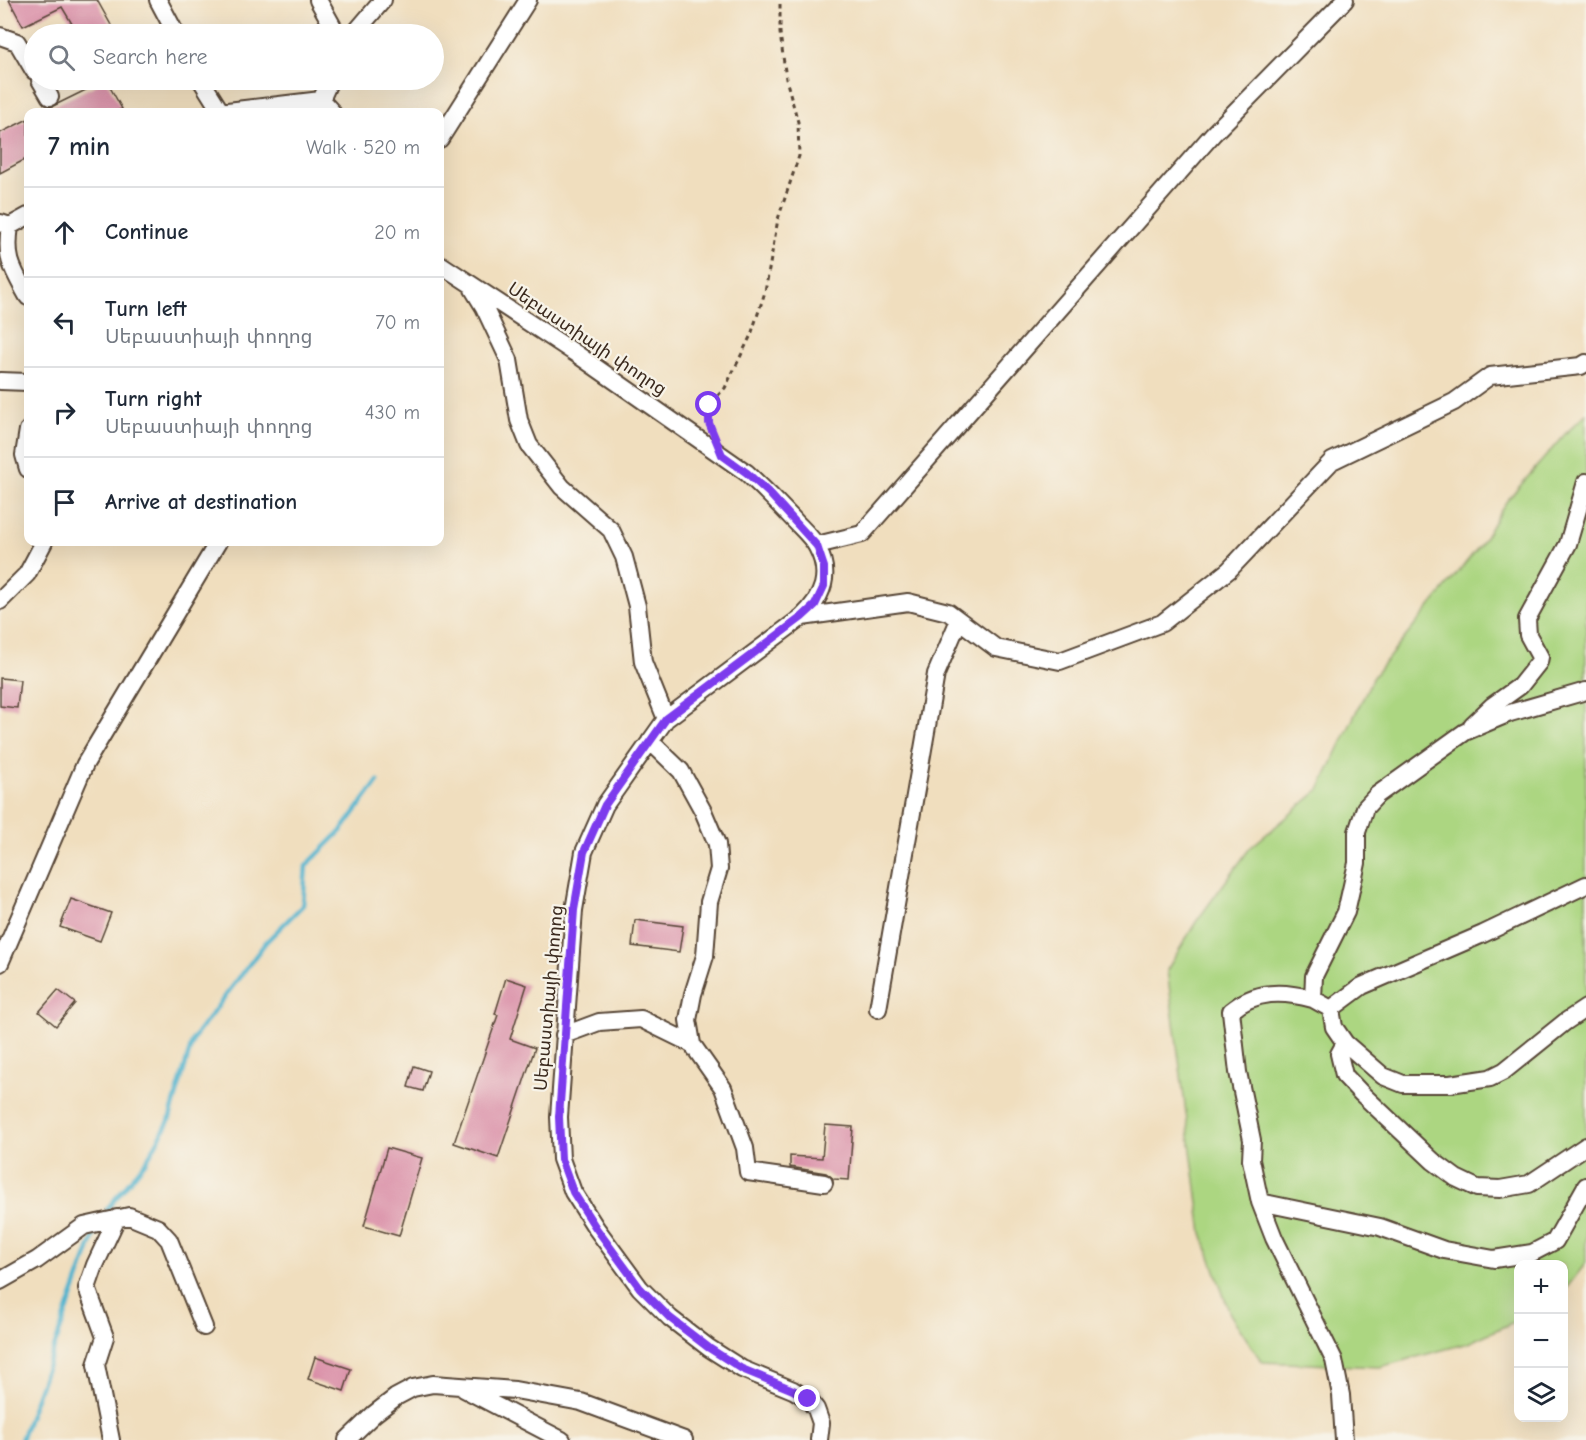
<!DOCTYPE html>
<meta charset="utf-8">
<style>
body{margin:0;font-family:"Comic Neue","Noto Sans Armenian",sans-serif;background:#f2f2f3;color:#1f2937}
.controls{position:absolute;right:18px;bottom:18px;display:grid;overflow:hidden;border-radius:12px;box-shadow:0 6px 24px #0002}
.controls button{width:54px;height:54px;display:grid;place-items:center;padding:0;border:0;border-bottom:2px solid #e0e1e3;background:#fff;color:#1f2937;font:30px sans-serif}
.stop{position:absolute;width:18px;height:18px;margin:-14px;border:4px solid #7c3aed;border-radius:50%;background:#fff}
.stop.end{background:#7c3aed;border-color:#fff;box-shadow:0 2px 6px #0008}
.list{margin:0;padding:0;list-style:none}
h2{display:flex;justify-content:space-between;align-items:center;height:78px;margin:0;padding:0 24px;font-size:26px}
h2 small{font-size:20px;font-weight:400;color:#747a83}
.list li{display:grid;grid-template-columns:39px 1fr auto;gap:18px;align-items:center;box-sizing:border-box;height:90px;padding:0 24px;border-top:2px solid #e0e1e3}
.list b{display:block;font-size:22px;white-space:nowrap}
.list p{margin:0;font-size:20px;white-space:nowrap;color:#747a83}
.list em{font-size:20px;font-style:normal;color:#747a83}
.icon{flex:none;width:33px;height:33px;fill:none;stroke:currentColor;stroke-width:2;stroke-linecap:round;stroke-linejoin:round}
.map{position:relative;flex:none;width:1586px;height:1440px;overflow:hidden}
.search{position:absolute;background:#fff;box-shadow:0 6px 24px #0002;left:24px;top:24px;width:420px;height:66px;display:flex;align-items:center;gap:15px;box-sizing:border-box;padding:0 21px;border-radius:33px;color:#747a83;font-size:22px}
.panel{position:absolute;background:#fff;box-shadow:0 6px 24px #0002;left:24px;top:108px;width:420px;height:438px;border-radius:12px}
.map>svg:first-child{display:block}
</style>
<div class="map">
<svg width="1586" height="1440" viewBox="0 0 1586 1440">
<rect width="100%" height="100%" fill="#f7f3e8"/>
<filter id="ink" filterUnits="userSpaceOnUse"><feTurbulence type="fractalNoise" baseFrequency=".0167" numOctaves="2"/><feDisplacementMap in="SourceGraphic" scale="12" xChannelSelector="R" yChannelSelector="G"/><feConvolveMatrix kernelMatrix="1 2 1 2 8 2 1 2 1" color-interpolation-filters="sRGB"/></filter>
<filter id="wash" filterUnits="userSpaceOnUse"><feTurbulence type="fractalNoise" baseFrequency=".008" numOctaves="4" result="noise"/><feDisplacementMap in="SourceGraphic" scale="24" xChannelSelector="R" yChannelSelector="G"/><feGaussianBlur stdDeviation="1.35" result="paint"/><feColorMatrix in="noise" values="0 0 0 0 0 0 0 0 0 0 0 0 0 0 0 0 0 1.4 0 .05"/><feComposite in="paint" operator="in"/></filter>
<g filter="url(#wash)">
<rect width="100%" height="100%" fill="#f0debe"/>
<path fill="#acd681" stroke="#748050" stroke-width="1.5" d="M1586,414V1263L1564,1291V1264H1518V1320L1468,1343L1380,1367L1262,1362L1230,1314L1202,1233L1167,970L1196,922L1250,848L1319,790L1373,677L1481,544L1506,502L1565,434Z"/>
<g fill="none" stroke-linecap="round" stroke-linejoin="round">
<path stroke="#4fb3ce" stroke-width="4.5" d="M107,1209L147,1160L169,1121L193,1039L266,942L303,905L306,866L342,830L378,781
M21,1440L96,1230"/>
</g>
<g id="blocks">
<path fill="#d98ca6" d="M9,0H97L116,34H78L62,7L23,26Z
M106,80L122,109L115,112H41Z
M28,119V158L0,173V133Z
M0,678L20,680L17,708L0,706Z
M71,899L111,913L100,941L60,927Z
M635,920L683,926L679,952L632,946Z
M506,978L527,985L510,1039L535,1048L498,1158L454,1143L498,1015L495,1014Z
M58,990L75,1003L56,1026L39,1012Z
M414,1066L429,1071L423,1091L408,1087Z
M825,1125L853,1127L849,1180L834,1179L826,1173L790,1167V1156L822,1158Z
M387,1148L422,1158L399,1236L364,1226Z
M315,1357L351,1369L344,1391L308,1379Z"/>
</g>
</g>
<g filter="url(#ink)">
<use href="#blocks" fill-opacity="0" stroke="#564536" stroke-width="1.5"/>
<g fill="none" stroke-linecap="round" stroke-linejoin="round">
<defs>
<path id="minor" d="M158,0L176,34
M318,0L337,34
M354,34L383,0
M0,36L17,42L34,71
M40,80L50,97
M201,80L221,112
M321,100L332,112
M219,112L321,100L330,80
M440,139L528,0
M1,223L10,226L28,216
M10,226C5,260 12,268 28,297
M440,264L578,355L747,473C763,488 778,503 793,519C800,527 812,537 817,547C832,575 823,597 802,617L666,719L605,805L584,852L574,910L559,1117L561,1159L573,1192L596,1228L640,1288L670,1318L709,1348L742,1369L793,1390L808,1399L816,1409L821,1423L819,1440
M473,289L484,307L509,360L519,420L529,445L562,487L611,530L624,557L637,606L643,662L666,719
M0,381L28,382
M28,430L24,455L28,469
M817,545L862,534L1213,134L1345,0
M0,601L27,574L44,542
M802,617L908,602L948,612L996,648L1060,661L1162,623L1229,570L1332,461L1454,402L1490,376L1581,366L1586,363
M1472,725L1492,706L1520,686L1539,662L1540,657L1528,635L1527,619L1568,544L1586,482
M650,741L681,771L703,811L717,844L719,869L709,902L705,956L693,994L688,1020L692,1044
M0,963L85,764L218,542
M1313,999C1283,991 1256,990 1231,1011L1238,1072L1252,1140L1251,1160L1260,1202L1274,1238L1334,1360L1341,1395L1344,1440
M878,1009L936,674L959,620
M1331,1009L1313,999L1314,976L1346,912L1357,863V832L1365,808L1377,795L1465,732L1510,713L1586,691
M1331,1009L1334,1027L1345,1043L1383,1076L1403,1084H1450L1490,1078L1504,1071L1565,1022L1586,1008
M1331,1009L1362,986L1483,934L1586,885
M564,1035L599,1022L641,1019L692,1044L723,1088L745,1148L748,1172L824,1183
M1345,1043L1339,1054L1344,1075L1362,1094L1433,1161L1456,1178L1477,1188L1500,1189L1529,1184L1586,1146
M1260,1202L1380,1227L1444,1250L1494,1259L1532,1253L1555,1241L1586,1186
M0,1281L37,1260L84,1226L129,1216L158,1228L169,1240L204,1327
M464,1389L562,1440
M111,1440L96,1365L105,1337L87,1288L95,1265L117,1218
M347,1440L374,1414L396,1397L413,1388L433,1384L515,1390L581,1402L684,1440"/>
</defs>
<use href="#minor" stroke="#564536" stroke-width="20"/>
<path stroke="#564536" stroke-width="3" stroke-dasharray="4.5 4.5" stroke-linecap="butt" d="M711,428L709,423V405L725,388L751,335L765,292L778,219L799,156L798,122L786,79L780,33V0"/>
<use href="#minor" stroke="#fff" stroke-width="16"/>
</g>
</g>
<g fill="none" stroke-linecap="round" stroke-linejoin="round" filter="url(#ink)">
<path stroke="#7c3aed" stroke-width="8" d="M709,405V423L722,455L747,473L769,493L817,546L824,567V586L815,605L802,617L666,719L605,805L584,852L574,910L559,1117L561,1159L573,1192L596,1228L640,1288L670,1318L709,1348L742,1369L793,1390L808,1399"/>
</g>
<g text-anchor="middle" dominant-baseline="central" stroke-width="4.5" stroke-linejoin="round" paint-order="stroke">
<g font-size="18" fill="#3b2a1e" stroke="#f7f3e8">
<text transform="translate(587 339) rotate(34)">Սեբաստիայի փողոց</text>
<text transform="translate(549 998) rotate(-85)">Սեբաստիայի փողոց</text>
</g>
</g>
</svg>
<div class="controls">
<button>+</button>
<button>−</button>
<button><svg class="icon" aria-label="layers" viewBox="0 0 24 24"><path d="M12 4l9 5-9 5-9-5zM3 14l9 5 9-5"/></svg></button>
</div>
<div class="stop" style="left:709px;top:405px"></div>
<div class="stop end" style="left:808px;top:1399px"></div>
<div class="search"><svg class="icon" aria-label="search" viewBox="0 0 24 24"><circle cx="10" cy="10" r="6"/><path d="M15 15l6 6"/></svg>Search here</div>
<section class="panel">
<h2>7 min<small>Walk · 520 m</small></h2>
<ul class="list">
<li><svg class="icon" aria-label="ahead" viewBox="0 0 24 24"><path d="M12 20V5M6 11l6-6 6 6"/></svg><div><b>Continue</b></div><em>20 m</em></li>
<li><svg class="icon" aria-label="left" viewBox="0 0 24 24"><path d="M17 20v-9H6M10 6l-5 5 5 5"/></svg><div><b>Turn left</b><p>Սեբաստիայի փողոց</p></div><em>70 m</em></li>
<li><svg class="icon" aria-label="right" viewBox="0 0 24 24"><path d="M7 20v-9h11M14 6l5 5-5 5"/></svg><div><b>Turn right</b><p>Սեբաստիայի փողոց</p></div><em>430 m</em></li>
<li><svg class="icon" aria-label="arrive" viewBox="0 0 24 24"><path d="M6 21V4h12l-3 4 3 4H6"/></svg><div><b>Arrive at destination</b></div></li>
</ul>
</section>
</div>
